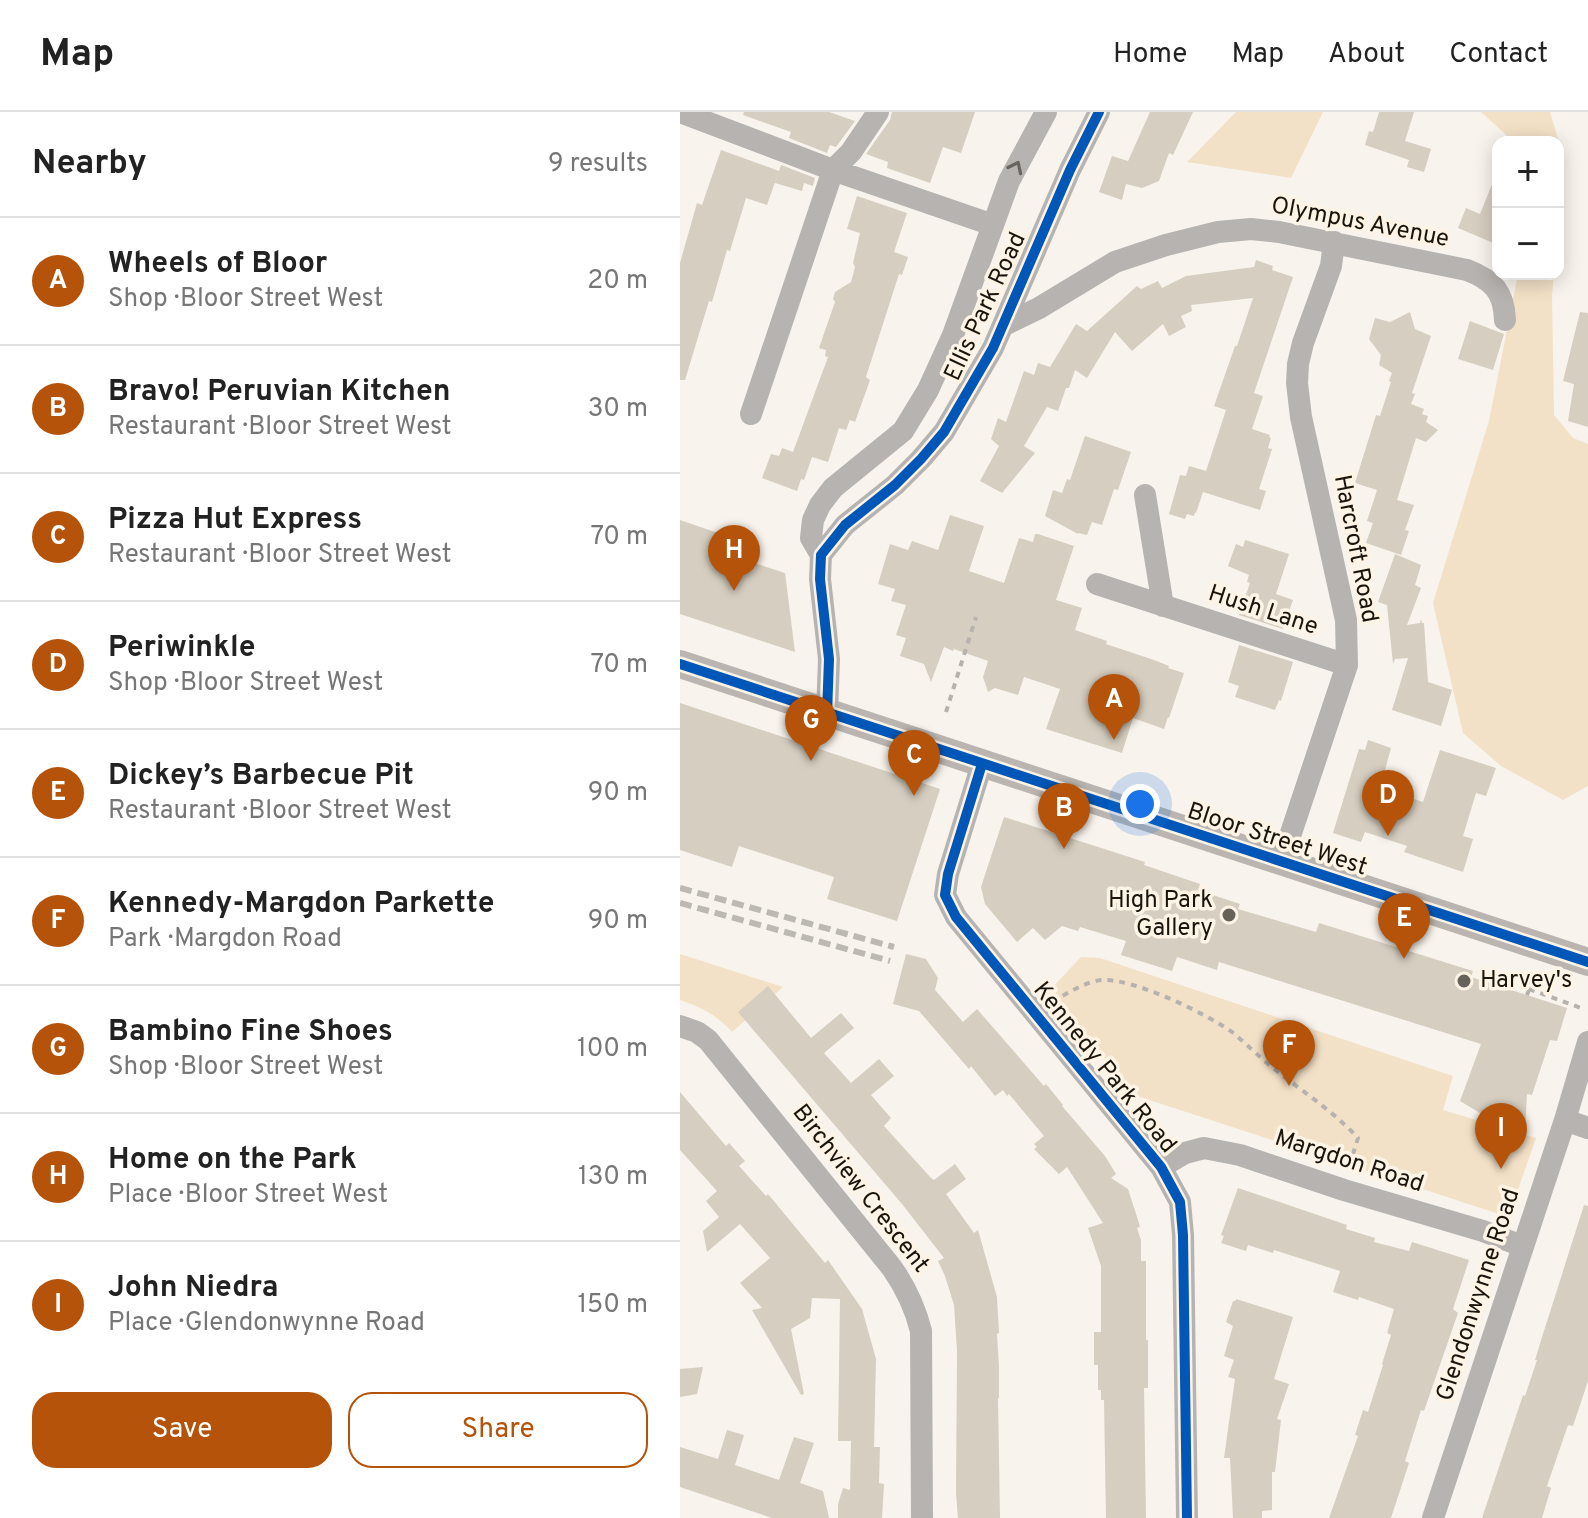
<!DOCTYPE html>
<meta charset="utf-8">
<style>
body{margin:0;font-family:Overpass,sans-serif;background:#f2f2f2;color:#222}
.controls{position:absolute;right:24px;top:24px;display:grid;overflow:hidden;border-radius:16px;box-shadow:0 4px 20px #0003}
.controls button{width:72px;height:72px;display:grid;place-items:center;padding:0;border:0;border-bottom:2px solid #e0e0e0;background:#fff;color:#222;font:40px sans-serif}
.you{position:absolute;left:460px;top:692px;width:28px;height:28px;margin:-20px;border:6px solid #fff;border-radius:50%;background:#1a73e8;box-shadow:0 0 0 12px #1a73e833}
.badge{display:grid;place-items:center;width:52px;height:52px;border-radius:50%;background:#b45309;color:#fff;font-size:26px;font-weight:700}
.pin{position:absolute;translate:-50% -66px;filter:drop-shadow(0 2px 4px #0008)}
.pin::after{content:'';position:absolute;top:42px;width:28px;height:24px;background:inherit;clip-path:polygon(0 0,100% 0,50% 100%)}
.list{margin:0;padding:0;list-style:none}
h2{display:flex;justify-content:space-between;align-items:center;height:104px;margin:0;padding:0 32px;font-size:34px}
h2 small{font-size:26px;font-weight:400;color:#767676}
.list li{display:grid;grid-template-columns:52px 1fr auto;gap:24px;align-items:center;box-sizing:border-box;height:128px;padding:0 32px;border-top:2px solid #e0e0e0}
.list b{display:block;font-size:30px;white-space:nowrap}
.list p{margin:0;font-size:26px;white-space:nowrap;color:#767676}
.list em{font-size:26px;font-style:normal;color:#767676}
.actions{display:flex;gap:16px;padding:24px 32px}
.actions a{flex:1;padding:18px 0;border:2px solid #b45309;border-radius:24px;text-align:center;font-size:28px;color:#b45309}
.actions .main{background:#b45309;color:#fff}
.map{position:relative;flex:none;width:908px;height:1406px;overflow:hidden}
header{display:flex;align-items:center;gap:48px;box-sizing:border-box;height:112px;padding:0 40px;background:#fff;border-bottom:2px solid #e0e0e0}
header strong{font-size:38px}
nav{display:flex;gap:44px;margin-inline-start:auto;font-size:28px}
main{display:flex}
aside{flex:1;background:#fff}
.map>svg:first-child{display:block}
</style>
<header>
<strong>Map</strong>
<nav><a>Home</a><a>Map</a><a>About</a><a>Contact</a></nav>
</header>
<main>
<aside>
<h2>Nearby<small>9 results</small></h2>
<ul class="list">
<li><span class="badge">A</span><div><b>Wheels of Bloor</b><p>Shop · Bloor Street West</p></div><em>20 m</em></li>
<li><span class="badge">B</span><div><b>Bravo! Peruvian Kitchen</b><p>Restaurant · Bloor Street West</p></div><em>30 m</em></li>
<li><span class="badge">C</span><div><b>Pizza Hut Express</b><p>Restaurant · Bloor Street West</p></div><em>70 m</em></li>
<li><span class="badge">D</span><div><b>Periwinkle</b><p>Shop · Bloor Street West</p></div><em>70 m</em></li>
<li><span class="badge">E</span><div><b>Dickey’s Barbecue Pit</b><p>Restaurant · Bloor Street West</p></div><em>90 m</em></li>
<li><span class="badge">F</span><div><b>Kennedy-Margdon Parkette</b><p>Park · Margdon Road</p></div><em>90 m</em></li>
<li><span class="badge">G</span><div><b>Bambino Fine Shoes</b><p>Shop · Bloor Street West</p></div><em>100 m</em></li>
<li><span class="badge">H</span><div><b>Home on the Park</b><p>Place · Bloor Street West</p></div><em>130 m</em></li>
<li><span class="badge">I</span><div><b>John Niedra</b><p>Place · Glendonwynne Road</p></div><em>150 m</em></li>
</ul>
<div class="actions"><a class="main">Save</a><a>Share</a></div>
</aside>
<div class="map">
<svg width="908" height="1406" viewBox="0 0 908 1406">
<rect width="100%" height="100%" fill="#f8f3ec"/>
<path fill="#f3e1c7" d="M556,0H643L611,66L507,50Z
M801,0H870L882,40L878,102V30H834Z
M838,162H874L872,183L874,303L893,326L908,332V674L883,688L821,654L783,621L753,491L809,309Z
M0,842L103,875L52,920C37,903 21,895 0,888Z
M401,845L420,846L773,964L763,998L856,1026L833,1092L825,1100L819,1102L457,984L368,880Z"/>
<path fill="#d6cec0" d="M64,0H149L175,9L156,35L150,33L147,41L109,26L111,20L63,3Z
M212,0H295L281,41L263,35L250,71L207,56L208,50L186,42L210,8Z
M470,0H513L493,43L489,41L479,69L462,76L446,72L442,88L419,80L432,44L448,49Z
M699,0H734L725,29L751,37L744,60L727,55L729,48L685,33L689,19L693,20Z
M41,38L99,59L87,93L66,86L50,139L47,138L32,190L29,189L5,268H0V151L17,91L22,93Z
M101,53L135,66L133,74L124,71L122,79L95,71Z
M817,60H818V133L778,116L786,96L800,102Z
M177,84L227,101L214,140L228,145L222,163L219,162L186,265L190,268L175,310L170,308L166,318L159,316L148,350L132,345L124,368L121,367L117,379L82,366L91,342L99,344L102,336L113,340L148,245L145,244L146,238L139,236L155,190L153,187L155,180L171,170L175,155L173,151L180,121L167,117Z
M576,148L593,154L592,158L613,165L574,281L583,284L572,317L590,323L589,325L591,326L588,336L592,337L579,377L586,379L580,398L523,380L516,401L515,400L514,404L507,402L505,407L489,402L500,363L506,364L509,354L526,359L546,298L534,294L555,234H557L573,186L511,193L512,199L501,204L506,215L489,224L483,212L452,239L435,220L407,266L395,258L389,276H386L378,299L367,295L344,334L355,341L322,381L300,369L319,334L311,327L318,306L326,310L344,259L354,263L358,251L370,255L396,212L407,219L457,174L461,177L478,169L482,176L506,164L574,155Z
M730,200L735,217L751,224L732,281L735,282L731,292L744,297L742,302L748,304L746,310L758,318L746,330L736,326L717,388L734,393L725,418L729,419L721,443L686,431L693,411L687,409L697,378L675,371L696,303L700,304L711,270L709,269L712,261L699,253L701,243L689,227L695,206L710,210Z
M900,200L908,201V315L888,309L894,272L883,269Z
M790,209L824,222L813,258L778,247Z
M405,324L451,340L438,378L434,377L422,413L412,410L407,423L398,421V422L365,404L373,378L382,381L387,367L390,368Z
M270,403L304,414L289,459L324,471L339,426L353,430L355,422H358L394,434L376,488L402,496L395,518L427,529L426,532L474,548L489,554L488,556L504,561L489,606L488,605L484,617L453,606L442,641L366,617L380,577L344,565L338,583L315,576L308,580L303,565L308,549L274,537L273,539L264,535L251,570L244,552L220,544L226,526L216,523L226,493L211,489L215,477L198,472L210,432L228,438L232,429L258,438Z
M0,408L76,434L71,450L105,461L115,540L0,502Z
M565,428L609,442L596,482L613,488L603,517L559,503L570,471L567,470L569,463L548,454L556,432L563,435Z
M715,442L741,453L735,473L741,476L727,513L740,511L741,507L742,511H744L748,570L772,578L761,614L712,598L728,546L715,547L713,552L707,493L698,490Z
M559,533L613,550L601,589L599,588L595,598L555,585L559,574L548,570Z
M0,591L260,677L217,809L147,787L154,765L59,734L52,755L0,738Z
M688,628L711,636L700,676L743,690L760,638L816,656L806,684L796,681L783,724L793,727L783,760L724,740L727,734L685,720L681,730L653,721L679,637L685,638Z
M324,705L465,750L464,753L520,772L518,778L560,792L558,797L636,820L639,811L793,859L791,865L887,896L877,929L870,928L852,983L847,982L845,1019L804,1007L805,1004L780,989L801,932L539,850L537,858L497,845L492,859L441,843L446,829L400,815L398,819L382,814L365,828L353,816L337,830L305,792L301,775Z
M226,842L246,847L258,866L255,878L283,910L297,897L364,974L366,972L383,993L382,994L425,1044L436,1062L431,1066L448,1077L458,1108L460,1115L457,1116L461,1128V1149H466V1228H468V1276H464L466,1406H426L424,1288H421V1278H418V1253H414V1220H421V1154L408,1116L423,1111L387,1055L379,1062L354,1037L357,1035L354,1032L364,1024L329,982L327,984L323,978L315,984L291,954L289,957L239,899L213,892Z
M88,874L131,926L161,901L174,916L144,941L171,971L199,947L214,964L191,983L211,1006L204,1014L251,1066L254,1068L275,1052L286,1067L266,1082L294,1121L298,1118L317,1185L319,1221L317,1222L319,1255V1286H318L320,1406H278L276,1381L277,1239L274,1193L265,1164L258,1149L264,1146L222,1092L58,900Z
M0,980L46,1034L49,1031L65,1049L59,1054L86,1084L88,1082L145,1151L148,1148L182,1197L196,1247L194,1335H200L199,1371L204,1372L202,1406H158V1392L163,1376L170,1378L171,1329H158L160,1187L132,1186L130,1206L111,1217L124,1282L121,1283L72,1198L82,1196L60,1171L90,1146L60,1112L27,1140L23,1119L39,1105L26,1089L37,1079L0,1038Z
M558,1076L667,1113L666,1117L695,1126L694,1130L729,1139L732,1130L789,1148L773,1197L778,1201L744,1299L741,1298L725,1349L729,1351L711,1406H649L678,1324L675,1323L683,1298L688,1300L703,1253L702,1252L711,1223L707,1221L714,1197L679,1185L678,1188L653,1180L660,1159L594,1138L593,1141L568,1133L566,1139L541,1131L544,1124L541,1123Z
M904,1093L908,1094V1269L893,1314L888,1313L867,1374L871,1376L862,1406H802L843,1283L845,1284L857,1248H855L863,1222Z
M556,1187L613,1205L594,1267L609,1272L597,1307L601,1308L595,1360H592V1398L582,1399V1406H553L550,1346H544L555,1267L548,1265L554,1248L544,1244L553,1214L546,1210L553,1189H555Z
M23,1255L17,1282L0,1285V1257Z
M47,1318L64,1323L55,1353L99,1368L114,1325L134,1331L120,1371L143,1379L149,1406H92L0,1375V1335L38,1347Z"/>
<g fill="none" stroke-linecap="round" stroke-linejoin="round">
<path stroke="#b7b2ae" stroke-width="4" stroke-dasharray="6 6" stroke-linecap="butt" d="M266,600L296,505
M849,877L901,896
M847,883L853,867
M372,889C388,882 405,869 423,868C455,867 525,901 552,920C568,933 582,948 598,960C625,981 655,1001 678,1026L669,1055"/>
<path stroke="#b7b3b0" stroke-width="22" d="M0,0L153,58L313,113
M324,213L359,196L435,150L486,133L538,120L571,117L599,120L787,158C813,168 824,180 825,208
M71,302L153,58L171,40L198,0
M465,383L483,494
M141,443L131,426L133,408L140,393L153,376L223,319L248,278L273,223L329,69L366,0
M417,472L667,553
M147,602L149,547L140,467L141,443L165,413L215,373L241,347L264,320L313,236L390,58L419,0
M302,652L268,762L265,783L276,805L481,1055L500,1090L503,1123L507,1406
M601,751L667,553L666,508L621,305L617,271L618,252L623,231L651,154L654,130
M0,914L17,920L28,928L212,1156C226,1176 235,1195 241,1219L242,1406
M885,1008L908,1016
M481,1055L505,1041L524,1036L560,1043L664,1078L803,1119L842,1134
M753,1406L885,1008L908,930"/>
<path stroke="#bab5b0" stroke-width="28" d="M0,552L908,850"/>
<path stroke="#bcb8b2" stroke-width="6" stroke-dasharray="12 6" stroke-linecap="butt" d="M0,776L214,835
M0,791L210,849"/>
<defs>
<path id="cycleway" d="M0,552L908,850
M147,602L149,547L140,467L141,443L165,413L215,373L241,347L264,320L313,236L390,58L419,0
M302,652L268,762L265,783L276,805L481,1055L500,1090L503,1123L507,1406"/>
</defs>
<use href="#cycleway" stroke="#fef4e6" stroke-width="15"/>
<use href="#cycleway" stroke="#0057b8" stroke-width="10"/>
</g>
<defs><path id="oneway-chevron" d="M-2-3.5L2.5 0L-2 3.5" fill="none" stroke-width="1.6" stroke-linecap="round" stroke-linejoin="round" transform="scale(2)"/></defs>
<use stroke="#68645e" href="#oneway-chevron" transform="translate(336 55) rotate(-64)"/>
<g fill="#68635a" stroke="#fef4e6" stroke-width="3">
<circle cx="549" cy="803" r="8"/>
<circle cx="784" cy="869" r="8"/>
</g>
<g text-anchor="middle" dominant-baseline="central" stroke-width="7" stroke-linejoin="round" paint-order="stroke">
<g font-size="24" fill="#1a150c" stroke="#fef4e6">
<text transform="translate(680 111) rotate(11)">Olympus Avenue</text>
<text transform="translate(306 195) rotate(-65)">Ellis Park Road</text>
<text transform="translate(675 437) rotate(79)">Harcroft Road</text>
<text transform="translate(583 499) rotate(18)">Hush Lane</text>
<text transform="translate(597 728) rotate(18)">Bloor Street West</text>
<text transform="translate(424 956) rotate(51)">Kennedy Park Road</text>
<text transform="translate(669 1050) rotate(18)">Margdon Road</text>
<text transform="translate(180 1077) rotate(52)">Birchview Crescent</text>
<text transform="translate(799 1183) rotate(-72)">Glendonwynne Road</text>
</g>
<g font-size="24" fill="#1a150c" stroke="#fef4e6" text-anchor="end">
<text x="533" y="789">High Park<tspan x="533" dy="28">Gallery</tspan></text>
<text x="800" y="869" text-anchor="start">Harvey's</text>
</g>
</g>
</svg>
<div class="controls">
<button>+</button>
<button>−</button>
</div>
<div class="you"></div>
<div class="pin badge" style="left:434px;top:628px">A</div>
<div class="pin badge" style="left:384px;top:737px">B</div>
<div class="pin badge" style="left:234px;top:684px">C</div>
<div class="pin badge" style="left:708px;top:724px">D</div>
<div class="pin badge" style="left:724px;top:847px">E</div>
<div class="pin badge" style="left:609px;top:974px">F</div>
<div class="pin badge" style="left:131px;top:649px">G</div>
<div class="pin badge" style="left:54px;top:479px">H</div>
<div class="pin badge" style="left:821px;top:1057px">I</div>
</div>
</main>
